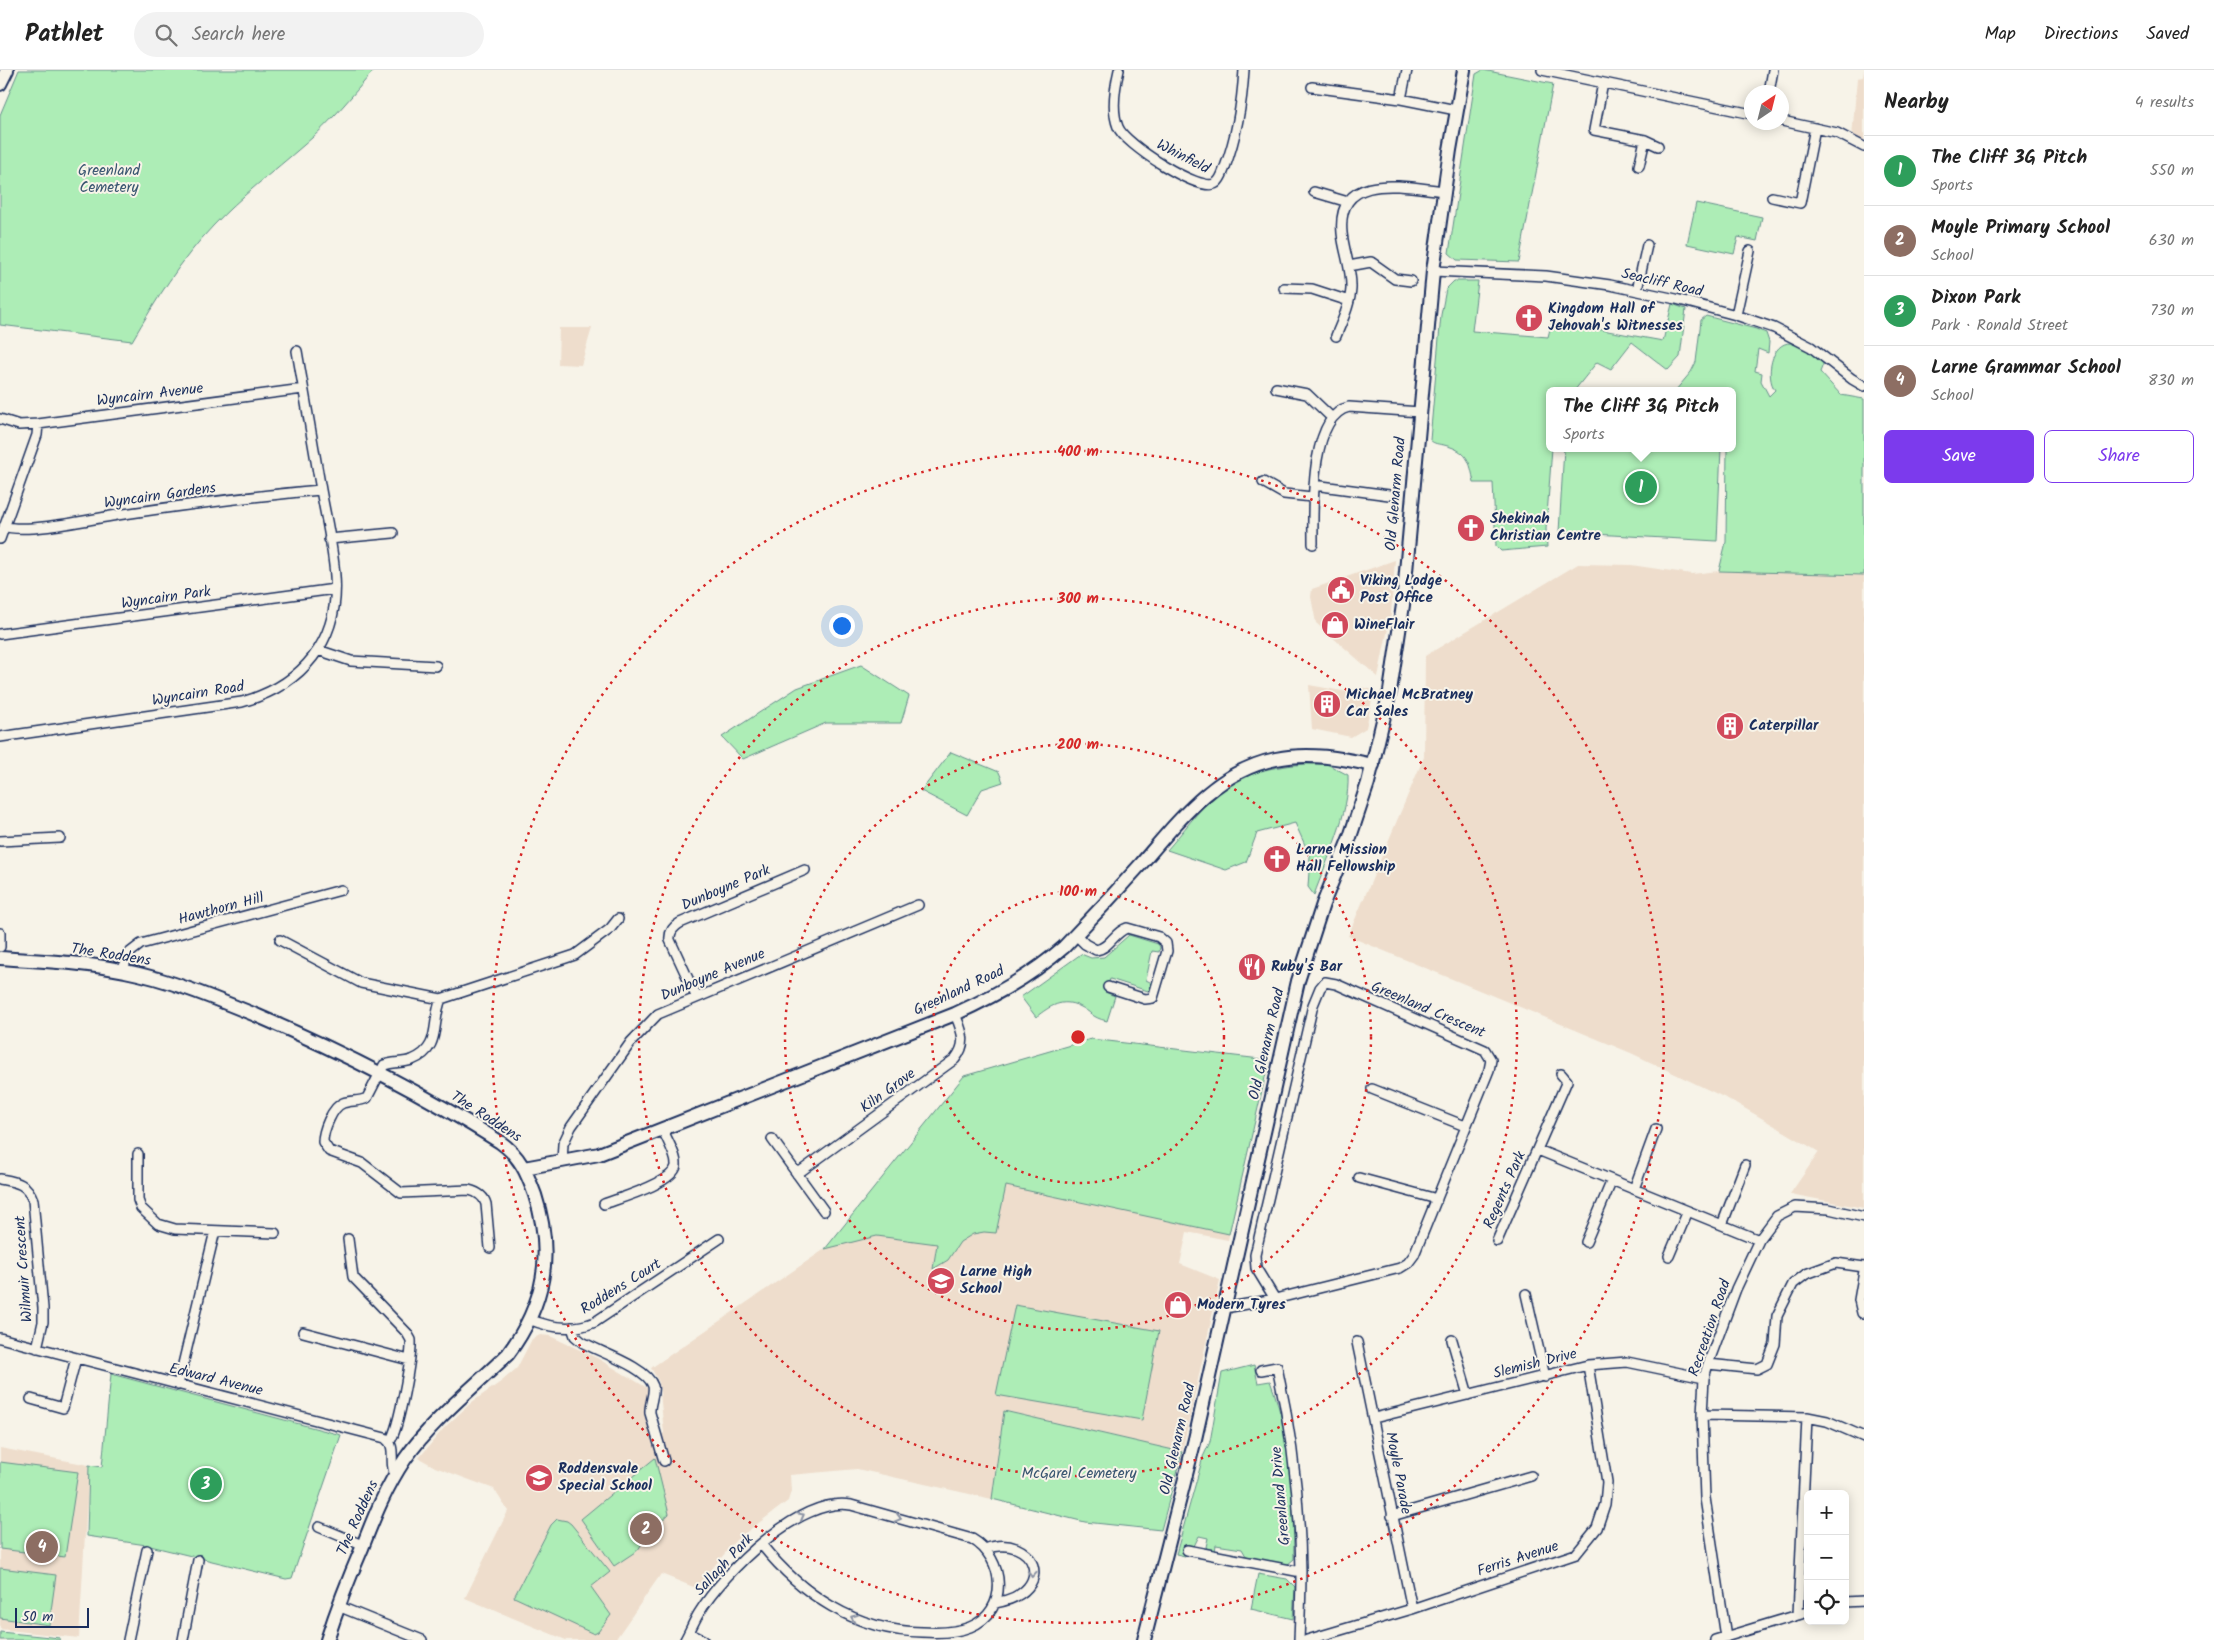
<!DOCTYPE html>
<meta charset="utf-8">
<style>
body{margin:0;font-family:Kalam,sans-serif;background:#f2f2f2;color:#222}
.controls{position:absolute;right:15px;bottom:15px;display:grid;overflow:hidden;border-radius:8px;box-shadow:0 2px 12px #0003}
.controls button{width:45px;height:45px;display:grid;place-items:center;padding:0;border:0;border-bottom:1px solid #e0e0e0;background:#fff;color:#222;font:25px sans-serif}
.compass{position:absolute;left:1744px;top:15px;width:45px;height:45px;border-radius:50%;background:#fff;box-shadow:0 2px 12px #0003;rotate:35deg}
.scale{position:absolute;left:15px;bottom:12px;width:74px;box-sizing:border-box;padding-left:5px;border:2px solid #1b2f5e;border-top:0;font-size:14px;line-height:18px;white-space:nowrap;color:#1b2f5e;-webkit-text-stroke:4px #f7f3e8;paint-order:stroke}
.you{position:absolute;left:841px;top:555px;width:18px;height:18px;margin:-12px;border:4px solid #fff;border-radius:50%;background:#1a73e8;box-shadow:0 0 0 8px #1a73e833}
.badge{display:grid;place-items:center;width:32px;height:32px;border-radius:50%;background:#7c3aed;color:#fff;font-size:16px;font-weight:700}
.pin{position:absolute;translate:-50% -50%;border:2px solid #fff;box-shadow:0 1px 5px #0006}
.popup{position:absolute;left:1546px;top:317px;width:190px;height:65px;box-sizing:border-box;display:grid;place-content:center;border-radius:8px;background:#fff;filter:drop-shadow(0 1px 4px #0005);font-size:16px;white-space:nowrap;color:#767676}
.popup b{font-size:19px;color:#222}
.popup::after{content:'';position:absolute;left:50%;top:100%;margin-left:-10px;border:10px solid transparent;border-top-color:#fff}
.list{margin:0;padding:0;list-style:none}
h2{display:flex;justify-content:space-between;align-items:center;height:65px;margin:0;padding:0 20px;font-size:21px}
h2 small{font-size:16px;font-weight:400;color:#767676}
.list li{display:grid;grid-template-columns:32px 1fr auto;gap:15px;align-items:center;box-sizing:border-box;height:70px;padding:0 20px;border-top:1px solid #e0e0e0}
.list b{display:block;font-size:19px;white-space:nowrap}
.list p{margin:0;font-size:16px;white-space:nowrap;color:#767676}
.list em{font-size:16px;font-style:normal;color:#767676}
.actions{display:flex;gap:10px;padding:15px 20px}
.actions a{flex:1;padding:11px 0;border:1px solid #7c3aed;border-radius:8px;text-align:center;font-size:18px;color:#7c3aed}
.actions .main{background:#7c3aed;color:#fff}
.icon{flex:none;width:28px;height:28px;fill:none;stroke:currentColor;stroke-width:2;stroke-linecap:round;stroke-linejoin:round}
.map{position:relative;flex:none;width:1864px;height:1570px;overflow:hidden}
header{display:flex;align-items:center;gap:30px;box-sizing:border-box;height:70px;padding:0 25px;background:#fff;border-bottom:1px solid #e0e0e0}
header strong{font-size:24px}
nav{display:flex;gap:28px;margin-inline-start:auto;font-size:18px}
.search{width:350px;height:45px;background:#f2f2f2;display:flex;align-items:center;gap:12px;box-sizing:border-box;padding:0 18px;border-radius:28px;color:#767676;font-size:19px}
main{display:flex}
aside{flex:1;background:#fff}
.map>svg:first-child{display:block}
</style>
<header>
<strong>Pathlet</strong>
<div class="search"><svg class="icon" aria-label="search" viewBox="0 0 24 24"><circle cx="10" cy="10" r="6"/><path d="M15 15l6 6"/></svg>Search here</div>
<nav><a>Map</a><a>Directions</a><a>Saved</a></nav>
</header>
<main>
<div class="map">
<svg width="1864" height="1570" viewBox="0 0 1864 1570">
<rect width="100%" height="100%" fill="#f7f3e8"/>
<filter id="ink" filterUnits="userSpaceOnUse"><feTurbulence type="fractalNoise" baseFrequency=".02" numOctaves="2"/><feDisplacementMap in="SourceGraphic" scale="10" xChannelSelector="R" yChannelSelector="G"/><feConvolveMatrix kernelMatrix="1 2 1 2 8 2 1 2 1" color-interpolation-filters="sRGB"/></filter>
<g filter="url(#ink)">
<path fill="#edc" d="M1864,0V73L1852,67L1857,8L1863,7Z
M559,258H592L581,295L558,294Z
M1395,490L1391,544L1378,607L1316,553L1311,527L1312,519Z
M1578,494L1631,495L1692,504L1719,501L1864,505V1138L1790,1124L1819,1082L1734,1032L1631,983L1348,866L1424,687L1425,586Z
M1309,615L1359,624L1360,617L1374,620L1366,658L1351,667L1312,659Z
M1091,969L1269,990L1228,1170L1187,1162L1180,1194L1220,1210L1182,1382L1004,1341L992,1429L857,1399L790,1405L791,1421L788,1431L736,1470L696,1518L661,1504L615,1570H566L465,1528L508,1441L494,1419L435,1397L419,1388L444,1358L472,1332L502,1311L517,1298L532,1269L540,1265L550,1266L597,1288L649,1319L646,1336L647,1350L654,1372L664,1363L659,1312L651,1298L825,1179L964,1006Z
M0,1378L89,1395L79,1568L0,1559Z"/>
<path fill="#adedb6" stroke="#648e8a" d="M19,0H374C352,26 330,53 304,75C273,102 241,126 213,156C180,191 156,230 132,271L0,255V45Z
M1483,0L1553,14L1519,192L1457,190L1449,183L1476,4Z
M1696,133L1762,147L1757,171L1738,167L1734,184L1687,174Z
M1454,211H1478L1472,261L1548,267L1552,251L1663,271L1672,234L1686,239L1680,287L1668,300L1632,272L1611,299L1597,292L1574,321H1550V378H1552L1546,459L1547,477L1501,481L1496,476L1493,413H1474C1470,391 1468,381 1444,375C1439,374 1434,374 1430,370L1441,245L1446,219Z
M1706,246L1756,259L1766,263L1769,272L1768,283L1758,279L1755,301L1762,303L1761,311L1769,326L1775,320C1765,307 1771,272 1791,273C1804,273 1814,285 1824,292L1820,302L1841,325L1864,329V505L1719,501L1726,472L1727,378H1732V321H1675L1691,302L1696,292L1701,250Z
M1564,378H1721L1717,471L1559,462Z
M861,595L909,626L901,653H826L743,689L722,667L797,618Z
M951,682L999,702L1003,712L982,719L967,745L921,721Z
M1307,694H1327L1348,705C1350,743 1327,789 1314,825L1308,817L1310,786L1295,753L1257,763L1246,792L1226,800L1167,780C1183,762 1198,740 1216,725C1241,702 1275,696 1307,694Z
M1129,865L1158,874L1160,877L1159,882L1152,881L1146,910L1152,913L1151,919L1148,921L1110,909L1105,922L1115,926L1107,951C1090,947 1092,942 1079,936C1062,928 1050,936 1036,947L1021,927L1081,884L1091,888L1104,887Z
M1091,969L1269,990L1229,1164L1006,1116L996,1163L984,1162L973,1164L960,1172L948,1190L933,1199L937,1174L877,1166L825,1179L964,1006Z
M1015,1235L1159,1261L1142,1350L996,1325Z
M1254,1295L1258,1313L1270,1311C1292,1368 1293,1430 1294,1489L1287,1495L1246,1486L1242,1479L1216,1475L1215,1481H1209L1206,1477L1208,1468L1199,1466L1194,1476L1188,1477L1185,1486L1176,1484L1203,1387L1210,1372L1222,1303Z
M111,1304L341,1365L292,1508L286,1509L146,1475L87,1466L89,1395L102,1397Z
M1004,1341L1182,1382L1161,1460L1085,1452L992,1429Z
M655,1388L669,1444L649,1462L638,1480L614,1496L581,1449Z
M0,1392L78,1402L65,1487L0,1479Z
M557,1449L567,1451L571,1454L610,1502L591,1517L611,1545L598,1562L594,1564L514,1527L551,1455Z
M0,1498L56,1505L49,1555L0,1548Z
M1258,1504L1287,1509L1295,1517L1293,1549L1251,1539Z
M0,1562L60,1568V1570H0Z"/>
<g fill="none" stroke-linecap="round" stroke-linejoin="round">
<defs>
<path id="street" d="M1119,0C1115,17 1111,40 1118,57C1124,74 1201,124 1216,113C1221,110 1223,102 1225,97C1237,65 1242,34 1244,0
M1542,0L1752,44
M1603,13L1594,60L1645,70L1658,76
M1312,17L1401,29L1456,40
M1769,22L1773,0
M1401,29L1407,0
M1782,51L1837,63L1864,77
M1639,96L1645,70
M1314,122L1348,132
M1772,127L1800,133L1815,58
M1349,196L1371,192L1395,209L1411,211
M1433,201L1546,206L1610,215L1676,229L1736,245L1774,258L1811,277L1852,309L1864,316
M1284,218L1312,219L1349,231
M1637,220L1647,175
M1736,245L1750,181
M1336,266C1342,251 1350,235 1351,219C1352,200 1344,182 1342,163C1336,100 1405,117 1444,121
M1276,318L1307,324L1331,347
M0,349L19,355L38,354L303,319
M1263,412L1284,424L1312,427
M1314,415L1389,425
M4,456C24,464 93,449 117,445C184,435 253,426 321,420
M0,469L37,365L38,354
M329,469L393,463
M1313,474C1313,441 1309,346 1349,337L1420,342
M0,564L335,519
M318,580L351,591L436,596
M0,667L242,632C302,615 340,571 335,506C333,477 326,448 321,420C313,374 305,327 297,281
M0,771L60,768
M0,863V877
M1076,865L1085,874L1096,880C1110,878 1114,862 1127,858L1159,867L1166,873L1167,881L1153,928L1145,929L1108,917
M280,870L361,913L441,929L575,885L610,859L618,849
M123,900L128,884L141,874L341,820
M696,926L670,870C669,862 673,857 680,853L805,800
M441,929C431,953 442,978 412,990C403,993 393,992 384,995L367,1028C359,1032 351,1030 343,1033C332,1037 323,1061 323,1072L329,1081L362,1093L401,1123L469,1120C477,1122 484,1126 486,1134L490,1178
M1372,1019L1465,1056
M772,1069L824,1141
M1538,1080L1759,1170
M138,1084V1130L141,1138L158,1154L175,1159L275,1163
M562,1092L563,1074L571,1057L631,972L658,944L918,835
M797,1104L955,989C968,973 962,961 955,944
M1359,1108L1437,1129
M0,1109C16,1112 27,1113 33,1130L43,1238V1252L37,1278
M1634,1119L1656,1059
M604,1134C620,1128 673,1113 676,1096C677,1086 667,1070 663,1060
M1722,1155L1745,1095
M348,1169L353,1207L407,1263L411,1270C412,1286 399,1359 390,1371
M1497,1171L1567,1011L1561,1004
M1586,1172L1612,1110
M1669,1186L1688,1141
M1864,1201L1859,1230L1862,1243H1864
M1526,1224L1545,1307
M1225,1238L1275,1229L1400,1198L1408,1193L1414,1185L1489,1000L1491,990L1485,980L1336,914L1325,912L1320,918L1313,935L1255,1185L1256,1198L1275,1229
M529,1249C550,1258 573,1261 595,1252L719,1169
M572,1257L575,1266L582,1272C599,1282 647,1297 653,1316C655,1324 649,1334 650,1343L664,1391
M303,1262L409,1290
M0,1268L385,1368C398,1377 388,1393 395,1404
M1452,1270L1468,1325
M1357,1272L1412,1539
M1708,1294L1757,1299L1767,1294L1775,1274L1777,1246L1793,1214L1806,1204L1836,1193L1864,1197
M1261,1300L1277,1297C1292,1364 1300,1432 1301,1501C1301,1524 1300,1547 1299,1570
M178,1315L215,1161
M31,1329L63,1338L76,1288
M1702,1345L1807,1347L1827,1351L1864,1367
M1374,1348L1588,1295L1627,1292L1704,1308
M1392,1446L1531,1406
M319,1457L362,1475
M985,1479C1034,1461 1060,1522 995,1533
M1187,1480L1301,1502
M1845,1532L1864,1531
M338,1536L422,1570
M1798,1545L1807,1347
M689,1563L703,1570
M1726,1567L1705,1428L1702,1345L1704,1308L1708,1294L1736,1219L1759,1170L1777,1146L1795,1137L1829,1139L1864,1147
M128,1570L147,1480
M183,1570L198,1490
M685,1570C690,1561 694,1551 699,1543C724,1502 800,1426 851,1435L972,1469C1005,1488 1010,1541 970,1557C955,1563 937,1563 922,1562C855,1561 801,1524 761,1474
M1307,1570L1412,1539L1576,1484L1597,1458L1605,1434L1607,1412L1588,1295
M1715,1570L1808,1542"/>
<path id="secondary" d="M0,14L7,0
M0,888C41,891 84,892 125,901C171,910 214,928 258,946C342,982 423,1023 500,1072C520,1086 527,1103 535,1125C554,1184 545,1234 508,1284C473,1318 433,1349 405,1389C386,1417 374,1447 362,1478C349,1508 337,1539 327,1570
M524,1098L599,1084L955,944C995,926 1031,906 1064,877C1090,850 1116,822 1141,794C1179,750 1216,701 1276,689C1309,682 1341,688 1373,695
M1144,1570L1195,1369L1298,911L1323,834L1350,767L1368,713L1390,621L1403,535L1433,201L1450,80L1464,0"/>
</defs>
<use href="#street" stroke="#1b2f5e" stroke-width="12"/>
<use href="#secondary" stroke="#1b2f5e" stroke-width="16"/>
<use href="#street" stroke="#f7f3e8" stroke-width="9"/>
<use href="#secondary" stroke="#f7f3e8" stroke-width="12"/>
</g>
<defs><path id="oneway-chevron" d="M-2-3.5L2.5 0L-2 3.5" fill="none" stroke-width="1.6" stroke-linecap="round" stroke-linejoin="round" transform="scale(1.25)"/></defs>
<g stroke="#8991a3">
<use href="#oneway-chevron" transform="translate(801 1446) rotate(-29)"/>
<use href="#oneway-chevron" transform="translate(898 1448) rotate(15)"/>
<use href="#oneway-chevron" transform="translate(1032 1504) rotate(94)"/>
<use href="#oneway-chevron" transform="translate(854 1548) rotate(-158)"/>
</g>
</g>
<g fill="none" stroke="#d62828" stroke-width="2.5" stroke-dasharray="2.5 5">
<circle cx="1078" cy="967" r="146"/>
<circle cx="1078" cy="967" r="293"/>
<circle cx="1078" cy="967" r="439"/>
<circle cx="1078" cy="967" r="586"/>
</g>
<defs>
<symbol id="church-disc" viewBox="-11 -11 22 22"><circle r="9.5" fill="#d1495b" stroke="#f7f3e8"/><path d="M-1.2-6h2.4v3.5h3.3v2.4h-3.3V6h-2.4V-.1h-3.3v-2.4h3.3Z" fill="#fff"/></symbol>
<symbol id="civic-disc" viewBox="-11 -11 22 22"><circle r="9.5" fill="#d1495b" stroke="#f7f3e8"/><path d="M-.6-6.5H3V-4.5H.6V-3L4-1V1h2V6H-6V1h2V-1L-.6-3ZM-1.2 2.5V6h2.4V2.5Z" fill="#fff"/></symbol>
<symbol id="shop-disc" viewBox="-11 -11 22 22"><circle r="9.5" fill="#d1495b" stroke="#f7f3e8"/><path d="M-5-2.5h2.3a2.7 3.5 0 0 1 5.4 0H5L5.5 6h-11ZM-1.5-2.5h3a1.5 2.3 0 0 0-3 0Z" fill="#fff"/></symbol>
<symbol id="building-disc" viewBox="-11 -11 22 22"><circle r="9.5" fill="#d1495b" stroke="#f7f3e8"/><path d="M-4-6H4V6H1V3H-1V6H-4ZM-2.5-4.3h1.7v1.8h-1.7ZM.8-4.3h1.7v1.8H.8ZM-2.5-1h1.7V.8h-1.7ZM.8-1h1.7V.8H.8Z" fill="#fff"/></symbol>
<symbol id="restaurant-disc" viewBox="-11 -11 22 22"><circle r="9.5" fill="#d1495b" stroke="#f7f3e8"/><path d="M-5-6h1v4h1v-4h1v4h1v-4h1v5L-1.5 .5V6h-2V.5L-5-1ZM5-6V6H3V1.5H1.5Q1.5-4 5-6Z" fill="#fff"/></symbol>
<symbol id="school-disc" viewBox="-11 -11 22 22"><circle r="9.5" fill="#d1495b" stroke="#f7f3e8"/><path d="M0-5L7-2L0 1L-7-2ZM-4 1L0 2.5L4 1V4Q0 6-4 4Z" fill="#fff"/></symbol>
</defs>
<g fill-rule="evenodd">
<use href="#church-disc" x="1513" y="232" width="32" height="32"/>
<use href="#church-disc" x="1455" y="442" width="32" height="32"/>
<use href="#civic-disc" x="1325" y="504" width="32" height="32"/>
<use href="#shop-disc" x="1319" y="539" width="32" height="32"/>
<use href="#building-disc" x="1311" y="618" width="32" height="32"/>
<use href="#building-disc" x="1714" y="640" width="32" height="32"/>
<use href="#church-disc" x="1261" y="773" width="32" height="32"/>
<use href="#restaurant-disc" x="1236" y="881" width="32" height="32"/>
<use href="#school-disc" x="925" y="1195" width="32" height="32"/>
<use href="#shop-disc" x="1162" y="1219" width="32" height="32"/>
<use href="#school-disc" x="523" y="1392" width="32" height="32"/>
</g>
<g text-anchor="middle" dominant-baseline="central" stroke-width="4" stroke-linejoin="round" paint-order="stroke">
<g font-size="15" fill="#1b2f5e" stroke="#f7f3e8">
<text transform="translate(1183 87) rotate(27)">Whinfield</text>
<text transform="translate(1662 213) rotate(13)">Seacliff Road</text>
<text transform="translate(150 325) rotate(-7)">Wyncairn Avenue</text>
<text transform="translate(1396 424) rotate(-85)">Old Glenarm Road</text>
<text transform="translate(160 426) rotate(-8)">Wyncairn Gardens</text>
<text transform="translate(166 528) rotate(-8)">Wyncairn Park</text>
<text transform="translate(198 624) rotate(-9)">Wyncairn Road</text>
<text transform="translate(726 818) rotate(-23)">Dunboyne Park</text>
<text transform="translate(221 839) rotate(-15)">Hawthorn Hill</text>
<text transform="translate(111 885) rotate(9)">The Roddens</text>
<text transform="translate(713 905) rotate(-23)">Dunboyne Avenue</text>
<text transform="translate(959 921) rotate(-25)">Greenland Road</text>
<text transform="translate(1428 940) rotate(23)">Greenland Crescent</text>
<text transform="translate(1267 974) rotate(-77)">Old Glenarm Road</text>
<text transform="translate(888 1021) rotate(-36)">Kiln Grove</text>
<text transform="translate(486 1047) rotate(33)">The Roddens</text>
<text transform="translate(1505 1120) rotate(-66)">Regents Park</text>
<text transform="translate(24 1199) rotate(-94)">Wilmuir Crescent</text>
<text transform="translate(621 1217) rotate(-32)">Roddens Court</text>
<text transform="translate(1710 1258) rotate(-71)">Recreation Road</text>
<text transform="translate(1535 1294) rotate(-14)">Slemish Drive</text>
<text transform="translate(216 1310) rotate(14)">Edward Avenue</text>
<text transform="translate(1178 1369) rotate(-77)">Old Glenarm Road</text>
<text transform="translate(1398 1403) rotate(79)">Moyle Parade</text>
<text transform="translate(1281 1426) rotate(-95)">Greenland Drive</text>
<text transform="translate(358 1448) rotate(-66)">The Roddens</text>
<text transform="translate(1518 1489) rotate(-18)">Ferris Avenue</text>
<text transform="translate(724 1495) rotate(-47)">Sallagh Park</text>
</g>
<g font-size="15" fill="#385570" stroke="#f7f3e8">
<text x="109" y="101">Greenland<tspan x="109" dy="17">Cemetery</tspan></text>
<text x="1079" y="1404">McGarel Cemetery</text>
</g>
<g font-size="15" font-weight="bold" fill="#1b2f5e" stroke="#f7f3e8" text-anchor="start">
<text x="1548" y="239">Kingdom Hall of<tspan x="1548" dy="17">Jehovah's Witnesses</tspan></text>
<text x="1490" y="449">Shekinah<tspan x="1490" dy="17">Christian Centre</tspan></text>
<text x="1360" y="511">Viking Lodge<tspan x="1360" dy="17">Post Office</tspan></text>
<text x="1354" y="555">WineFlair</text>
<text x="1346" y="625">Michael McBratney<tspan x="1346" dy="17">Car Sales</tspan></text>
<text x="1749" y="656">Caterpillar</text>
<text x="1296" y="780">Larne Mission<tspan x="1296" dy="17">Hall Fellowship</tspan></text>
<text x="1271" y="897">Ruby's Bar</text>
<text x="960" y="1202">Larne High<tspan x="960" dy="17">School</tspan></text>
<text x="1197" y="1235">Modern Tyres</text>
<text x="558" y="1399">Roddensvale<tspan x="558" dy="17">Special School</tspan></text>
</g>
</g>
<circle cx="1078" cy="967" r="8" fill="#d62828" stroke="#f7f3e8" stroke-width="2.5"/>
<g font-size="15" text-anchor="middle" font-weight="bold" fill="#d62828" stroke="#f7f3e8" stroke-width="4" stroke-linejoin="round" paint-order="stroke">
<text x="1078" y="386">400 m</text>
<text x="1078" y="533">300 m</text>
<text x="1078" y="679">200 m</text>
<text x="1078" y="826">100 m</text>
</g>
</svg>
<div class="controls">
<button>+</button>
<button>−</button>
<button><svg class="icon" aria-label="locate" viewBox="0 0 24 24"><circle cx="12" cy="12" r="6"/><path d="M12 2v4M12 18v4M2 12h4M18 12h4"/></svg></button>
</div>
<svg class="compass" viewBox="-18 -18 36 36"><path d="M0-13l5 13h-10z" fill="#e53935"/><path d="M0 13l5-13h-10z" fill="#767676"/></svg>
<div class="scale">50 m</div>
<div class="you"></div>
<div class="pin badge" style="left:1641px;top:417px;background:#2e9e5b">1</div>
<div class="popup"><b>The Cliff 3G Pitch</b>Sports</div>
<div class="pin badge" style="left:646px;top:1459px;background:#8d6e63">2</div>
<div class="pin badge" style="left:206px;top:1414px;background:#2e9e5b">3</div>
<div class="pin badge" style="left:42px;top:1477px;background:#8d6e63">4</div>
</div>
<aside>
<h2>Nearby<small>4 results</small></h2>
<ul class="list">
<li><span class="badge" style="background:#2e9e5b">1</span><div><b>The Cliff 3G Pitch</b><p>Sports</p></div><em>550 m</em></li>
<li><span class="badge" style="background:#8d6e63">2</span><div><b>Moyle Primary School</b><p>School</p></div><em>630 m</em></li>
<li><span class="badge" style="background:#2e9e5b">3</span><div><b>Dixon Park</b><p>Park · Ronald Street</p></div><em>730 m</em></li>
<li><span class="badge" style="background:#8d6e63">4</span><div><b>Larne Grammar School</b><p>School</p></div><em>830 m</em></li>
</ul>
<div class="actions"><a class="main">Save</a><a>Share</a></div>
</aside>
</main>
